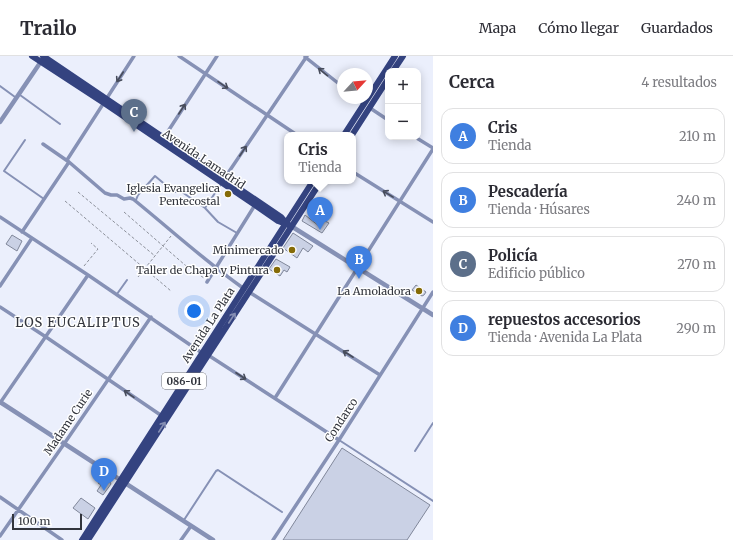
<!DOCTYPE html>
<html lang="es">
<meta charset="utf-8">
<style>
body{margin:0;font-family:Merriweather,serif;background:#f7f7f7;color:#2b2b33}
.controls{position:absolute;right:12px;top:12px;display:grid;overflow:hidden;border-radius:8px;box-shadow:0 2px 10px #0003}
.controls button{width:36px;height:36px;display:grid;place-items:center;padding:0;border:0;border-bottom:1px solid #e1e1e2;background:#fff;color:#2b2b33;font:20px sans-serif}
.compass{position:absolute;left:337px;top:12px;width:36px;height:36px;border-radius:50%;background:#fff;box-shadow:0 2px 10px #0003;rotate:64deg}
.scale{position:absolute;left:12px;bottom:10px;width:70px;box-sizing:border-box;padding-left:4px;border:2px solid #32353d;border-top:0;font-size:11px;line-height:14px;white-space:nowrap;color:#32353d;-webkit-text-stroke:3px #fff;paint-order:stroke}
.you{position:absolute;left:194px;top:255px;width:14px;height:14px;margin:-10px;border:3px solid #fff;border-radius:50%;background:#1a73e8;box-shadow:0 0 0 6px #1a73e833}
.badge{display:grid;place-items:center;width:26px;height:26px;border-radius:50%;background:#db2777;color:#fff;font-size:13px;font-weight:700}
.pin{position:absolute;translate:-50% -33px;filter:drop-shadow(0 1px 2px #0008)}
.pin::after{content:'';position:absolute;top:21px;width:14px;height:12px;background:inherit;clip-path:polygon(0 0,100% 0,50% 100%)}
.popup{position:absolute;left:284px;top:76px;width:72px;height:52px;box-sizing:border-box;display:grid;place-content:center;border-radius:8px;background:#fff;filter:drop-shadow(0 1px 3px #0005);font-size:13px;white-space:nowrap;color:#7c7c81}
.popup b{font-size:15px;color:#2b2b33}
.popup::after{content:'';position:absolute;left:50%;top:100%;margin-left:-8px;border:8px solid transparent;border-top-color:#fff}
.list{margin:0;padding:0;list-style:none}
h2{display:flex;justify-content:space-between;align-items:center;height:52px;margin:0;padding:0 16px;font-size:17px}
h2 small{font-size:13px;font-weight:400;color:#7c7c81}
.list li{display:grid;grid-template-columns:26px 1fr auto;gap:12px;align-items:center;box-sizing:border-box;height:56px;margin:0 8px 8px;padding:0 8px;border:1px solid #e1e1e2;border-radius:12px}
.list b{display:block;font-size:15px;white-space:nowrap}
.list p{margin:0;font-size:13px;white-space:nowrap;color:#7c7c81}
.list em{font-size:13px;font-style:normal;color:#7c7c81}
.map{position:relative;flex:none;width:433px;height:484px;overflow:hidden}
header{display:flex;align-items:center;gap:24px;box-sizing:border-box;height:56px;padding:0 20px;background:#fff;border-bottom:1px solid #e1e1e2}
header strong{font-size:19px}
nav{display:flex;gap:22px;margin-inline-start:auto;font-size:14px}
main{display:flex}
aside{flex:1;background:#fff}
.map>svg:first-child{display:block}
</style>
<header>
<strong>Trailo</strong>
<nav><a>Mapa</a><a>Cómo llegar</a><a>Guardados</a></nav>
</header>
<main>
<div class="map">
<svg width="433" height="484" viewBox="0 0 433 484">
<rect width="100%" height="100%" fill="#ebeffc"/>
<path fill="#cad1e5" stroke="#80879a" d="M305,159L319,170L323,164L329,167L322,177L302,165Z
M293,177L313,190L308,196L303,192L297,202L283,192Z
M12,179L22,185L17,195L6,188Z
M276,203L290,211L287,216L284,214L280,220L269,213Z
M416,229L426,236L424,239L422,240L412,234Z
M342,392L430,449L407,484H283Z
M102,420L110,426L111,428L103,439L97,435L101,429L98,427Z
M81,442L95,452L88,463L73,452Z"/>
<g fill="none" stroke-linecap="round" stroke-linejoin="round">
<path stroke="#8c909a" stroke-width="1" stroke-dasharray="3 2" stroke-linecap="butt" d="M78,136L155,200
M65,145L171,235
M124,156L185,209L204,222
M84,210L98,193L91,187
M138,221L171,180"/>
<path stroke="#8691b5" stroke-width="2" d="M0,30L15,41
M20,39L60,68
M25,84L4,115L44,143
M136,144L138,139L155,120L174,136H182L205,152L218,166L237,177
M205,152L221,128
M117,238L127,224
M339,384L433,445
M415,395L433,367
M184,464L216,415L218,414L282,456"/>
<path stroke="#8691b5" stroke-width="3.5" d="M179,0L297,79
M305,1L343,31
M356,42L364,48
M370,52L388,64
M415,81L433,92
M163,83L217,0
M43,88L69,106L105,137L111,139H117L124,143L130,142L133,143C170,173 205,205 243,232
M67,104L134,0
M353,116L433,166
M224,123L307,0
M0,161L88,219L202,297
M22,176L69,106
M207,226L255,149
M0,230L32,182
M249,236L380,319
M0,251L46,281L162,360
M208,299L339,384
M275,342L433,93
M0,347L88,219
M0,441L62,484
M0,480L64,388L151,261
M181,484L191,470
M273,484L339,384L433,236"/>
<path stroke="#8691b5" stroke-width="4.5" d="M0,66L42,4
M291,170L433,259
M0,346L213,484"/>
<path stroke="#344380" stroke-width="6" d="M32,0L104,47L255,149L278,165L289,169
M43,0L281,161L286,167
M393,15L403,0
M344,79L395,0
M352,79L388,23
M82,484L313,125
M88,484L321,125"/>
</g>
<defs><path id="oneway-shaft" d="M-6 0H5M1.5-3L5.5 0L1.5 3" fill="none" stroke-width="1.6" stroke-linecap="round" stroke-linejoin="round"/></defs>
<g stroke="#474c5b">
<use href="#oneway-shaft" transform="translate(323 16) rotate(-141)"/>
<use href="#oneway-shaft" transform="translate(120 21) rotate(123)"/>
<use href="#oneway-shaft" transform="translate(223 29) rotate(34)"/>
<use href="#oneway-shaft" transform="translate(182 53) rotate(-57)"/>
<use href="#oneway-shaft" transform="translate(243 95) rotate(-56)"/>
<use href="#oneway-shaft" transform="translate(388 138) rotate(-149)"/>
<use href="#oneway-shaft" transform="translate(348 298) rotate(-147)"/>
<use href="#oneway-shaft" transform="translate(241 320) rotate(33)"/>
<use href="#oneway-shaft" transform="translate(129 338) rotate(-145)"/>
</g>
<g stroke="#858eb3">
<use href="#oneway-shaft" transform="translate(232 262) rotate(-57)"/>
<use href="#oneway-shaft" transform="translate(162 371) rotate(-57)"/>
</g>
<g fill="#856b07" stroke="#fff" stroke-width="1.5">
<circle cx="228" cy="138" r="4"/>
<circle cx="292" cy="194" r="4"/>
<circle cx="277" cy="214" r="4"/>
<circle cx="419" cy="235" r="4"/>
</g>
<g text-anchor="middle" dominant-baseline="central" stroke-width="3" stroke-linejoin="round" paint-order="stroke">
<rect fill="#fff" stroke="#707277" stroke-width="1" x="162" y="317" width="44" height="16" rx="3"/>
<g font-size="10" font-weight="bold" fill="#32353d">
<text x="184" y="325">086-01</text>
</g>
<g font-size="11" fill="#32353d" stroke="#fff">
<text transform="translate(204 103) rotate(34)">Avenida Lamadrid</text>
<text transform="translate(208 269) rotate(-57)">Avenida La Plata</text>
<text transform="translate(341 364) rotate(-57)">Condarco</text>
<text transform="translate(68 366) rotate(-56)">Madame Curie</text>
</g>
<g font-size="11" fill="#32353d" stroke="#fff" text-anchor="end">
<text x="220" y="132">Iglesia Evangelica<tspan x="220" dy="13">Pentecostal</tspan></text>
<text x="284" y="194">Minimercado</text>
<text x="269" y="214">Taller de Chapa y Pintura</text>
<text x="411" y="235">La Amoladora</text>
</g>
<g font-size="13" letter-spacing="1" fill="#32353d" stroke="#fff">
<text x="78" y="266">LOS EUCALIPTUS</text>
</g>
</g>
</svg>
<div class="controls">
<button>+</button>
<button>−</button>
</div>
<svg class="compass" viewBox="-18 -18 36 36"><path d="M0-13l5 13h-10z" fill="#e53935"/><path d="M0 13l5-13h-10z" fill="#7c7c81"/></svg>
<div class="scale">100 m</div>
<div class="you"></div>
<div class="pin badge" style="left:320px;top:174px;background:#3f7fe0">A</div>
<div class="popup"><b>Cris</b>Tienda</div>
<div class="pin badge" style="left:359px;top:223px;background:#3f7fe0">B</div>
<div class="pin badge" style="left:134px;top:76px;background:#5c6f8a">C</div>
<div class="pin badge" style="left:104px;top:435px;background:#3f7fe0">D</div>
</div>
<aside>
<h2>Cerca<small>4 resultados</small></h2>
<ul class="list">
<li><span class="badge" style="background:#3f7fe0">A</span><div><b>Cris</b><p>Tienda</p></div><em>210 m</em></li>
<li><span class="badge" style="background:#3f7fe0">B</span><div><b>Pescadería</b><p>Tienda · Húsares</p></div><em>240 m</em></li>
<li><span class="badge" style="background:#5c6f8a">C</span><div><b>Policía</b><p>Edificio público</p></div><em>270 m</em></li>
<li><span class="badge" style="background:#3f7fe0">D</span><div><b>repuestos accesorios</b><p>Tienda · Avenida La Plata</p></div><em>290 m</em></li>
</ul>
</aside>
</main>
